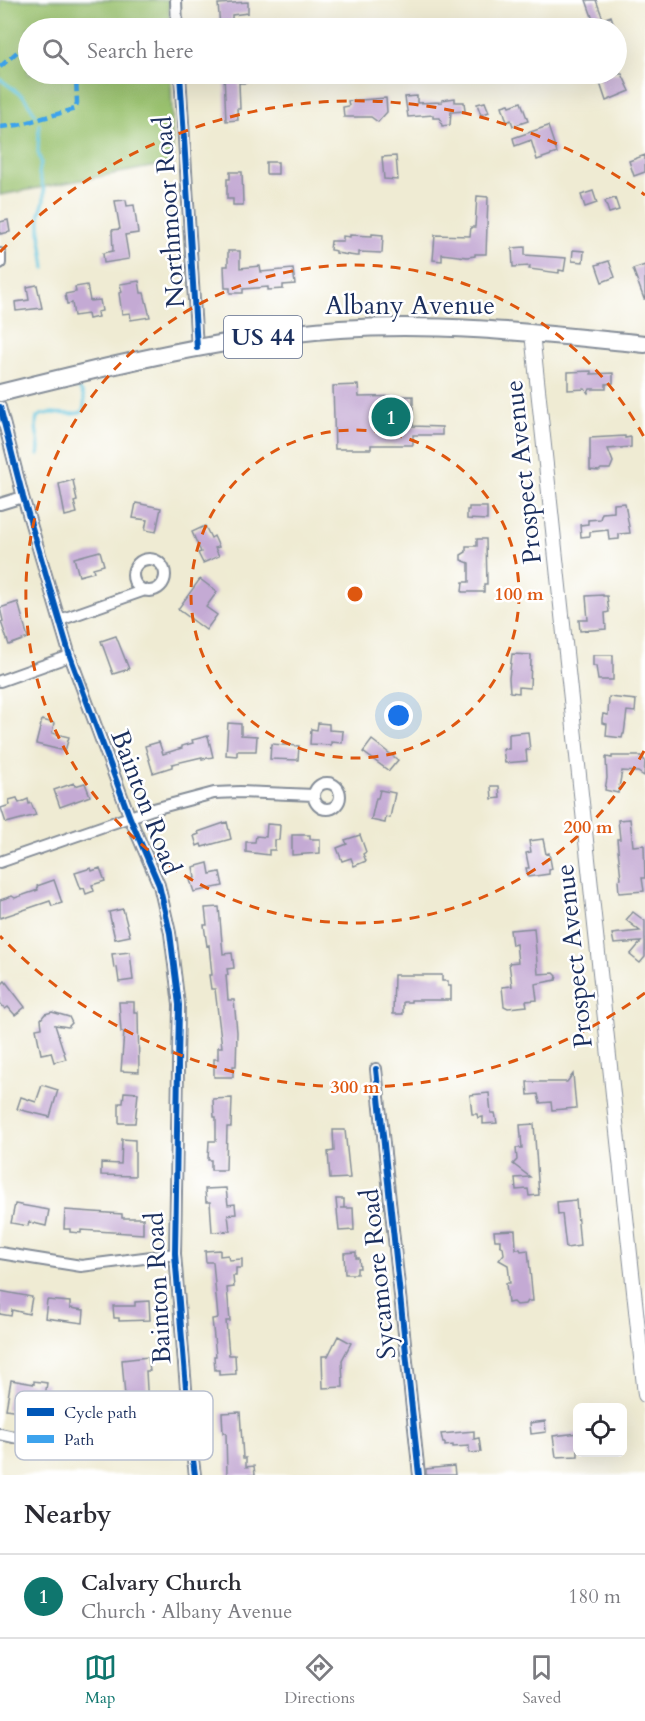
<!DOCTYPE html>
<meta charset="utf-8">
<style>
body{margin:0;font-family:Cardo,serif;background:#f2f2f3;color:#2b2b33}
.controls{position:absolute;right:18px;bottom:18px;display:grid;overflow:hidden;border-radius:9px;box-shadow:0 6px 24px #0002}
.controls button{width:54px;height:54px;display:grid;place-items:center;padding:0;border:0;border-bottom:2px solid #e1e1e2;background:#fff;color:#2b2b33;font:30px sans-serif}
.you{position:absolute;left:399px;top:716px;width:21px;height:21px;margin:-15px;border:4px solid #fff;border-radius:50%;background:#1a73e8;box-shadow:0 0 0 9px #1a73e833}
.badge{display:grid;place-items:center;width:39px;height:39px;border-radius:50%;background:#0f766e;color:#fff;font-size:20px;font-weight:700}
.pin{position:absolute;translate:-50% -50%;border:3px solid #fff;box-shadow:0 2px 6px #0006}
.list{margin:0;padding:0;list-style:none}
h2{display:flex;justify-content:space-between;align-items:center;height:78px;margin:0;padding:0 24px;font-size:26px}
h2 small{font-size:20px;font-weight:400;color:#7c7c81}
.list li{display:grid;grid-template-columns:39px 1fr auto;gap:18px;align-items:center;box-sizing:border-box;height:84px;padding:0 24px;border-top:2px solid #e1e1e2}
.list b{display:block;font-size:22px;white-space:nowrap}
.list p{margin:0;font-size:20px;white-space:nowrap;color:#7c7c81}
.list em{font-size:20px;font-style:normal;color:#7c7c81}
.icon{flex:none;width:33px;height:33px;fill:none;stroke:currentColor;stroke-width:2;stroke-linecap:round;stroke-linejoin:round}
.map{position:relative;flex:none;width:645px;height:1475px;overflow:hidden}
.search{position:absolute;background:#fff;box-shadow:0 6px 24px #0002;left:18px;right:18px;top:18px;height:66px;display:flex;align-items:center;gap:15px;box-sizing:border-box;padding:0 21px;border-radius:33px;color:#7c7c81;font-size:22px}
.sheet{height:162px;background:#fff}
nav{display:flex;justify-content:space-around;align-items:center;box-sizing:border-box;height:84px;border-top:2px solid #e1e1e2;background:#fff;font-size:16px;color:#7c7c81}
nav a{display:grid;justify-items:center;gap:3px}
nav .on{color:#0f766e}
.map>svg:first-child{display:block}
</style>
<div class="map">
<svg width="645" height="1475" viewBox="0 0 645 1475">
<rect width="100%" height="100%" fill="#fff"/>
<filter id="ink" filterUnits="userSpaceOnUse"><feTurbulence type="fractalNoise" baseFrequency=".0167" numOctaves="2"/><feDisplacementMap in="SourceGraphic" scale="12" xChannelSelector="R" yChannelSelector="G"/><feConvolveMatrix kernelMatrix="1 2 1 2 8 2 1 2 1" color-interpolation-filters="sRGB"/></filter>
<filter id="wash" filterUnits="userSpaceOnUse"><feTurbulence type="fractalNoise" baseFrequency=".008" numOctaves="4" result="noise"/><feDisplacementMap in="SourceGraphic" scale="24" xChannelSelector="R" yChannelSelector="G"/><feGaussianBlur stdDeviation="1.35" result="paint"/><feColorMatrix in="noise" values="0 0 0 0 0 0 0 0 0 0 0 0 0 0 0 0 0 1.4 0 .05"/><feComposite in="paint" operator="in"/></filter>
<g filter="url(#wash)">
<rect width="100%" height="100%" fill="#efebd3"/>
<path fill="#99c16d" stroke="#5a7866" stroke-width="1.5" d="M0,0H169L170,28H28V74H171L173,163L0,195Z"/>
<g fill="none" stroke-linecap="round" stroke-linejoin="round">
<path stroke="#61c5df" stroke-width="3" d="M0,79L24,97L36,115
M39,124L38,152L41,162L39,174L44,190V201L40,213V232L45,268
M38,455C42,439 33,434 37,417C51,408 67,418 82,412C86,405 85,394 79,389"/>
</g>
<g id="blocks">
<path fill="#c4aad4" d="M586,0H596L603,19L611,16L615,28H596Z
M248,2V13L232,15V25L220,26L218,4Z
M224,74H246V83H239L240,109H237L238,120L226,121Z
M597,74H622L630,91L606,101Z
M417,96V103L442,102V100L455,98V102H464L465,111L451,112L450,125L442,126L440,118H433V115L408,117L405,97Z
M386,98L387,112L378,122L371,117H344L343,107L349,106L348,101Z
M485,102L489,112L481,115L477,104Z
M521,102L528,121L513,126L511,120L507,122L502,106L509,104L510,106Z
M548,126L557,153L537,160L531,140L515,146L513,138Z
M645,155V172L634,176L629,161Z
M396,156L398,180L384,179L382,157Z
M266,162H278V174H266Z
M230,172H242L243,205H233V199H227V179H230Z
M593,191L597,203L585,207L581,195Z
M477,196L488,197L486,254H475V256L467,257L442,254V261L433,260L435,235L470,236L471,227H475Z
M615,198L619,210L609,213L605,201Z
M126,200L127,206L134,205L138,233L125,235L129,259L104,263L103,253L113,251L112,230L120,229L115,201Z
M8,220L10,232L0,234V222Z
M372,234L383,235L382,253L359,252V256H356L336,253V251L330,250L331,241H343V236L350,237V235L372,236Z
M525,247V255L566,258L564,271L559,270V273L529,269L530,266L513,267L512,248Z
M573,250L584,251L583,262L572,261Z
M228,251H240V268L260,266L261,272L293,269L295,284L283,285V289L268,290V287L243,289V293H230V288H225L224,266H228Z
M609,261L615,277L602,282L596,265Z
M645,265V299H644L633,269Z
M139,281L141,293H144L150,317L131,320L130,313L122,314L119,293L122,292L120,284Z
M37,285L42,308L16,311L15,302L29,300L27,287Z
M87,285L90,301L100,300L102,311L97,312L98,317L89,319L88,314L74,316L72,303L67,304L65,294L76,292L75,287Z
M591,371V374L613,373V383L606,384V389H590L588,393L585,389L568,390V372Z
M358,385L359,397L413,396V426L442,427V435H413V445H371V449H335L333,386Z
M625,436V438L631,437V447L608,449L613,462L610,469H601L599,471L590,470V438Z
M73,480L77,501L74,502L77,513L65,516L59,484Z
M136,503L161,508L156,532L145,530L147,520L133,518Z
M625,503L630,533L619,534V539L609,540L608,530L590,532V536L581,537L580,525L588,524V520L600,519L602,513L614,512V504Z
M469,507H487V520L467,519V510H469Z
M205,526L211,538L214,536L219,547L215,548L219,556L203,563L198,553L201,552L192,532Z
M477,539H486L487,584H484V592H462L463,582H469V563L461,560V555L466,552V546H477Z
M100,551L104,565L93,568L94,572L79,576L74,558Z
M200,579L217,592L206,607L217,615L206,630L178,609Z
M603,595V596H607L609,612L605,613L606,629L580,631L579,620H588L586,596Z
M18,602L28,638L9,645L1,622L3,621L0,608Z
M116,636L129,669L113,674L101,641Z
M512,654L531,655V659L530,688L519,687V693L510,692L509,678Z
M593,655H613V680H598L596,666H593Z
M609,697L636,700L635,712L627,711L624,734H623L622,738L606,736L607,724L602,723V719L603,714L608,715Z
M42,720L54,723L52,733L69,737L65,751L36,744Z
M228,723L241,724V735L257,736L256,751H237V756L226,755Z
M318,723L329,724V730L343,731L342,743L331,742V745L310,744L311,729L317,730Z
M528,732L530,750H526L527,761L505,763L503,749H509V734Z
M208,736L213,757L202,759V757L172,764V767L153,773L145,746L159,742L163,754L182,748V746L193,743L192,740Z
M372,740L398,760L389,771L363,752Z
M271,744L299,746L298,760L270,759Z
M612,756H641L645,761L644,776L638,772L622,771L618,793L605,790L607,778L606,757L612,758Z
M74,783L75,786L85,783L90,796L60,807L54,790Z
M491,786H499L500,798L492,799Z
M380,790L395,793L390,818L386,817L385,823L371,820L376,798H378Z
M17,798L19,803L28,799L29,804L31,803L36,815L6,823L1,808L10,805L9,800Z
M630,819L633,846L644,845L645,878H642L644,891L619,893L618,880L621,879L617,839H620L618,820Z
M227,822L231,839L202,847L201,844L197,846L194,836L199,834L198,832Z
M267,824L280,825L279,840H275V850H269V855L246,852V842H255L256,836L266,837Z
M292,835H310V839H320V853L292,855Z
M360,835L366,852L363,854L366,861L354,866L351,858L342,861L337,848L347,844L345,840Z
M543,839L546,854L549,853L552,869L549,870V874L528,877L526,868H529L526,853L531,852L529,841Z
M208,863L210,874L220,872L223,886L194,892L190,880L195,878L193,867Z
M91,868L92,871L100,868L105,881L92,885L94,891L86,894L84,888L81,889L75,873Z
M54,880L62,903L52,906L50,901L0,918V900L12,896L15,898L38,890L37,886Z
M219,907L223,954L232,953L234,968L227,969L228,975H226L228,1000H234L237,1032L236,1066H233V1077H214V1059H218V1047H222L215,989H211L209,975H212L209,945L207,946L204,925H207L205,908Z
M123,909L130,936L115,939L109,912Z
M633,912L645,921V957L640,963L630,955L641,942L614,944L612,934L640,931L626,920Z
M534,928L538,974L554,973L557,976L556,980L535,984L537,1000L526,1001L527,1006L508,1008L504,1006L502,987L512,986L509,963L518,962L516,944L512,945L510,930Z
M130,952L133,980L119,982L117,967L114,968L112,954Z
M394,975H442V981H448V986H451V1000H411V1002H403V1014H393Z
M5,981L25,1007L15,1015L8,1007L5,1009L0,1003V986Z
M119,1002H134V1012H138L139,1072L121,1071L124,1032H121Z
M52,1012L69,1017L72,1023L68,1027L55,1025L66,1059L54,1062L51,1052L41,1054L36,1029L42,1028L41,1019L45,1014Z
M573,1074L576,1108L552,1110L551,1102L540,1103L538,1094L528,1095L527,1082H567Z
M42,1085L58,1090L50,1117L17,1109L21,1097L36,1102Z
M124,1092L138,1093L135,1123H119V1103H123Z
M489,1093L491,1113H495L497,1123L483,1124V1117L478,1118L477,1114H472L470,1095Z
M232,1098L231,1127H227L226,1170H211V1160H208L209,1141H216V1117H214L213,1099Z
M534,1124L539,1195L529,1196L528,1189L516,1190L515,1178L530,1177L513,1164L517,1160L516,1148H522L520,1125Z
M333,1130H345L350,1178L330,1179L328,1152L334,1151Z
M122,1139L135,1140V1176L101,1175V1163L121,1164Z
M226,1188L228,1205L235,1204L236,1214L228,1215L230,1231L212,1232L210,1202H206L205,1189Z
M336,1199H344V1208H340H353L354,1230L339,1231Z
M576,1200L580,1246L566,1248L562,1214L558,1215L557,1202Z
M15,1204L49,1210L46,1226L29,1222L28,1226L11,1223Z
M65,1210L122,1214V1218H143V1234L81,1230V1233L70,1232V1229H64Z
M515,1230L516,1249H520L521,1251L528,1250L533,1301H528L526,1304L516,1305L513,1302L508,1303L506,1283H510L508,1265L499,1260L504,1254L503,1247L500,1245V1240H495L494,1231Z
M220,1250V1256L228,1255L229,1260L242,1259V1268H236V1276H233L234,1287L227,1288L230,1321H226L229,1355H235L236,1374L219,1375V1370H215L214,1356H216L212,1319L218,1318L213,1262H206L205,1251Z
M356,1252V1258H359L360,1268H357V1274H345L344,1253Z
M0,1291L32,1297L29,1314L12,1310L11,1316L0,1314Z
M47,1300L70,1302V1308L84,1310L83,1323L45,1318Z
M149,1301L150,1320L119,1321V1318H114L113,1306H135V1302Z
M338,1336L351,1343L342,1360L343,1387L323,1388L322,1356H328Z
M148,1357L150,1371H146L148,1407L124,1409L122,1396H125L122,1360Z
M11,1380L34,1384V1381L47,1383L43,1411L20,1408L19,1411L6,1409Z
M240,1412L243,1458H246V1467L254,1466L255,1475H227L226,1433H223L222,1413Z
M545,1421L546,1432L531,1434L530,1423Z
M474,1431V1439L479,1438L481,1452L469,1453V1446L453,1447V1445L445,1446V1443H443L441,1434Z
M578,1433V1456L556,1457L553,1436Z
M454,1466L455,1475H426V1469Z"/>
</g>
</g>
<g filter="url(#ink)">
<use href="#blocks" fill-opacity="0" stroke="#858d98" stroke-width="1.5"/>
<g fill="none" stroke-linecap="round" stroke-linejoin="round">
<defs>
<path id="minor" d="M176,0L177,28
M180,74L197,348
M0,254V263
M0,407L23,497L70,656L130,818L159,885L170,933L179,1005L175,1254L190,1437L195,1475
M0,504L23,497
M133 575a16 16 0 1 1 32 0a16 16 0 1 1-32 0Z
M60,620L145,590
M0,681L70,656
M314 796a13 13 0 1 1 26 0a13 13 0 1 1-26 0Z
M0,862L150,810L214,793L240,792L314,795
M376,1069L419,1475
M0,1253L81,1266L175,1254
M0,1434L60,1447L190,1437"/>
<path id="secondary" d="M532,333L645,1395"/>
<path id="trunk" d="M0,393C112,365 225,337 340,329C442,322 544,334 645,344"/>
</defs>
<use href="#minor" stroke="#858d98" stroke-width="14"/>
<use href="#secondary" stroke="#858d98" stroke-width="16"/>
<use href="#trunk" stroke="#858d98" stroke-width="20"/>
<use href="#minor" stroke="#fff" stroke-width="10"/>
<use href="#secondary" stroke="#fff" stroke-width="14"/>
<use href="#trunk" stroke="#fff" stroke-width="16"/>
<path stroke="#3da3ed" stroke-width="4.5" stroke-dasharray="9 4.5" stroke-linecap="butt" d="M78,28V16
M0,67L17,52
M0,127L18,125L75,109L77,103L76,74"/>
<defs>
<path id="cycleway" d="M180,74L197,348
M0,407L23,497L70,656L130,818L159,885L170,933L179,1005L175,1254L190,1437L195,1475
M376,1069L419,1475"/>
</defs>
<use href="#cycleway" stroke="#fff" stroke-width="10"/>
<use href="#cycleway" stroke="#0057b8" stroke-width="6"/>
</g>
</g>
<g fill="none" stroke="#de5710" stroke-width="3" stroke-dasharray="10 8">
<circle cx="355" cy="594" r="164"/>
<path d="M644 751A329 329 0 1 1 644 437"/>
<path d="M645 993A493 493 0 0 1 0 936M0 252A493 493 0 0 1 645 195"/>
</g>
<g text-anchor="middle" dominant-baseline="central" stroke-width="5" stroke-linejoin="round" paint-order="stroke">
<rect fill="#fff" stroke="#5f6d8e" stroke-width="1.5" x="224" y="316" width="78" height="42" rx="4.5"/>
<g font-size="24" font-weight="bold" fill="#1b2f5e">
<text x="263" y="337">US 44</text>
</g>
<g font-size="26" fill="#1b2f5e" stroke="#fff">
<text transform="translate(169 212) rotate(-94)">Northmoor Road</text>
<text x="410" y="305">Albany Avenue</text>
<text transform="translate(523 472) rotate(-96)">Prospect Avenue</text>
<text transform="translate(146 802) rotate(69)">Bainton Road</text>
<text transform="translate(574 956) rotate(-96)">Prospect Avenue</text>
<text transform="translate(378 1274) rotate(-96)">Sycamore Road</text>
<text transform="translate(158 1288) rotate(-93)">Bainton Road</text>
</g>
</g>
<rect x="15" y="1391" width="198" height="69" rx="9" fill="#fff" stroke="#bbc1cf" stroke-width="1.5"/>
<rect x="27" y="1408" width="27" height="8" fill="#0057b8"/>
<rect x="27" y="1435" width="27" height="8" fill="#3da3ed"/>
<g font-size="16" fill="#1b2f5e">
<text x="64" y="1418">Cycle path</text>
<text x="64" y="1445">Path</text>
</g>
<circle cx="355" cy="594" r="9" fill="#de5710" stroke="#fff" stroke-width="3"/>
<g font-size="18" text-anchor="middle" font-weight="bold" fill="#de5710" stroke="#fff" stroke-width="5" stroke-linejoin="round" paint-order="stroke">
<text x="519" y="600">100 m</text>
<text x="588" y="833">200 m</text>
<text x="355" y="1093">300 m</text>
</g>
</svg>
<div class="controls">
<button><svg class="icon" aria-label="locate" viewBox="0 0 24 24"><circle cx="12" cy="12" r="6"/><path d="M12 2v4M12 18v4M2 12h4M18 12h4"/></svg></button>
</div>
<div class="you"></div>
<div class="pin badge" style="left:391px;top:417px">1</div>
<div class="search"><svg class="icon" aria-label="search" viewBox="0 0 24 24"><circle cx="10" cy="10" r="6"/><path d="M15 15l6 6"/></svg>Search here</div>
</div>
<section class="sheet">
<h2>Nearby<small></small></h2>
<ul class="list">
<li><span class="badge">1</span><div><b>Calvary Church</b><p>Church · Albany Avenue</p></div><em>180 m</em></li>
</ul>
</section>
<nav>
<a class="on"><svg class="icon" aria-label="map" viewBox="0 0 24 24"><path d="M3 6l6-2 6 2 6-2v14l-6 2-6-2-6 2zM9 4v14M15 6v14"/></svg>Map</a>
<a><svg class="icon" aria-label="directions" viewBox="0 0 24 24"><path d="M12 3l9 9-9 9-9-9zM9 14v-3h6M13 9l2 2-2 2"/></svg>Directions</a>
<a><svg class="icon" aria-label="saved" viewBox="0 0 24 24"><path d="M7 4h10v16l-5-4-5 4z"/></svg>Saved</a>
</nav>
